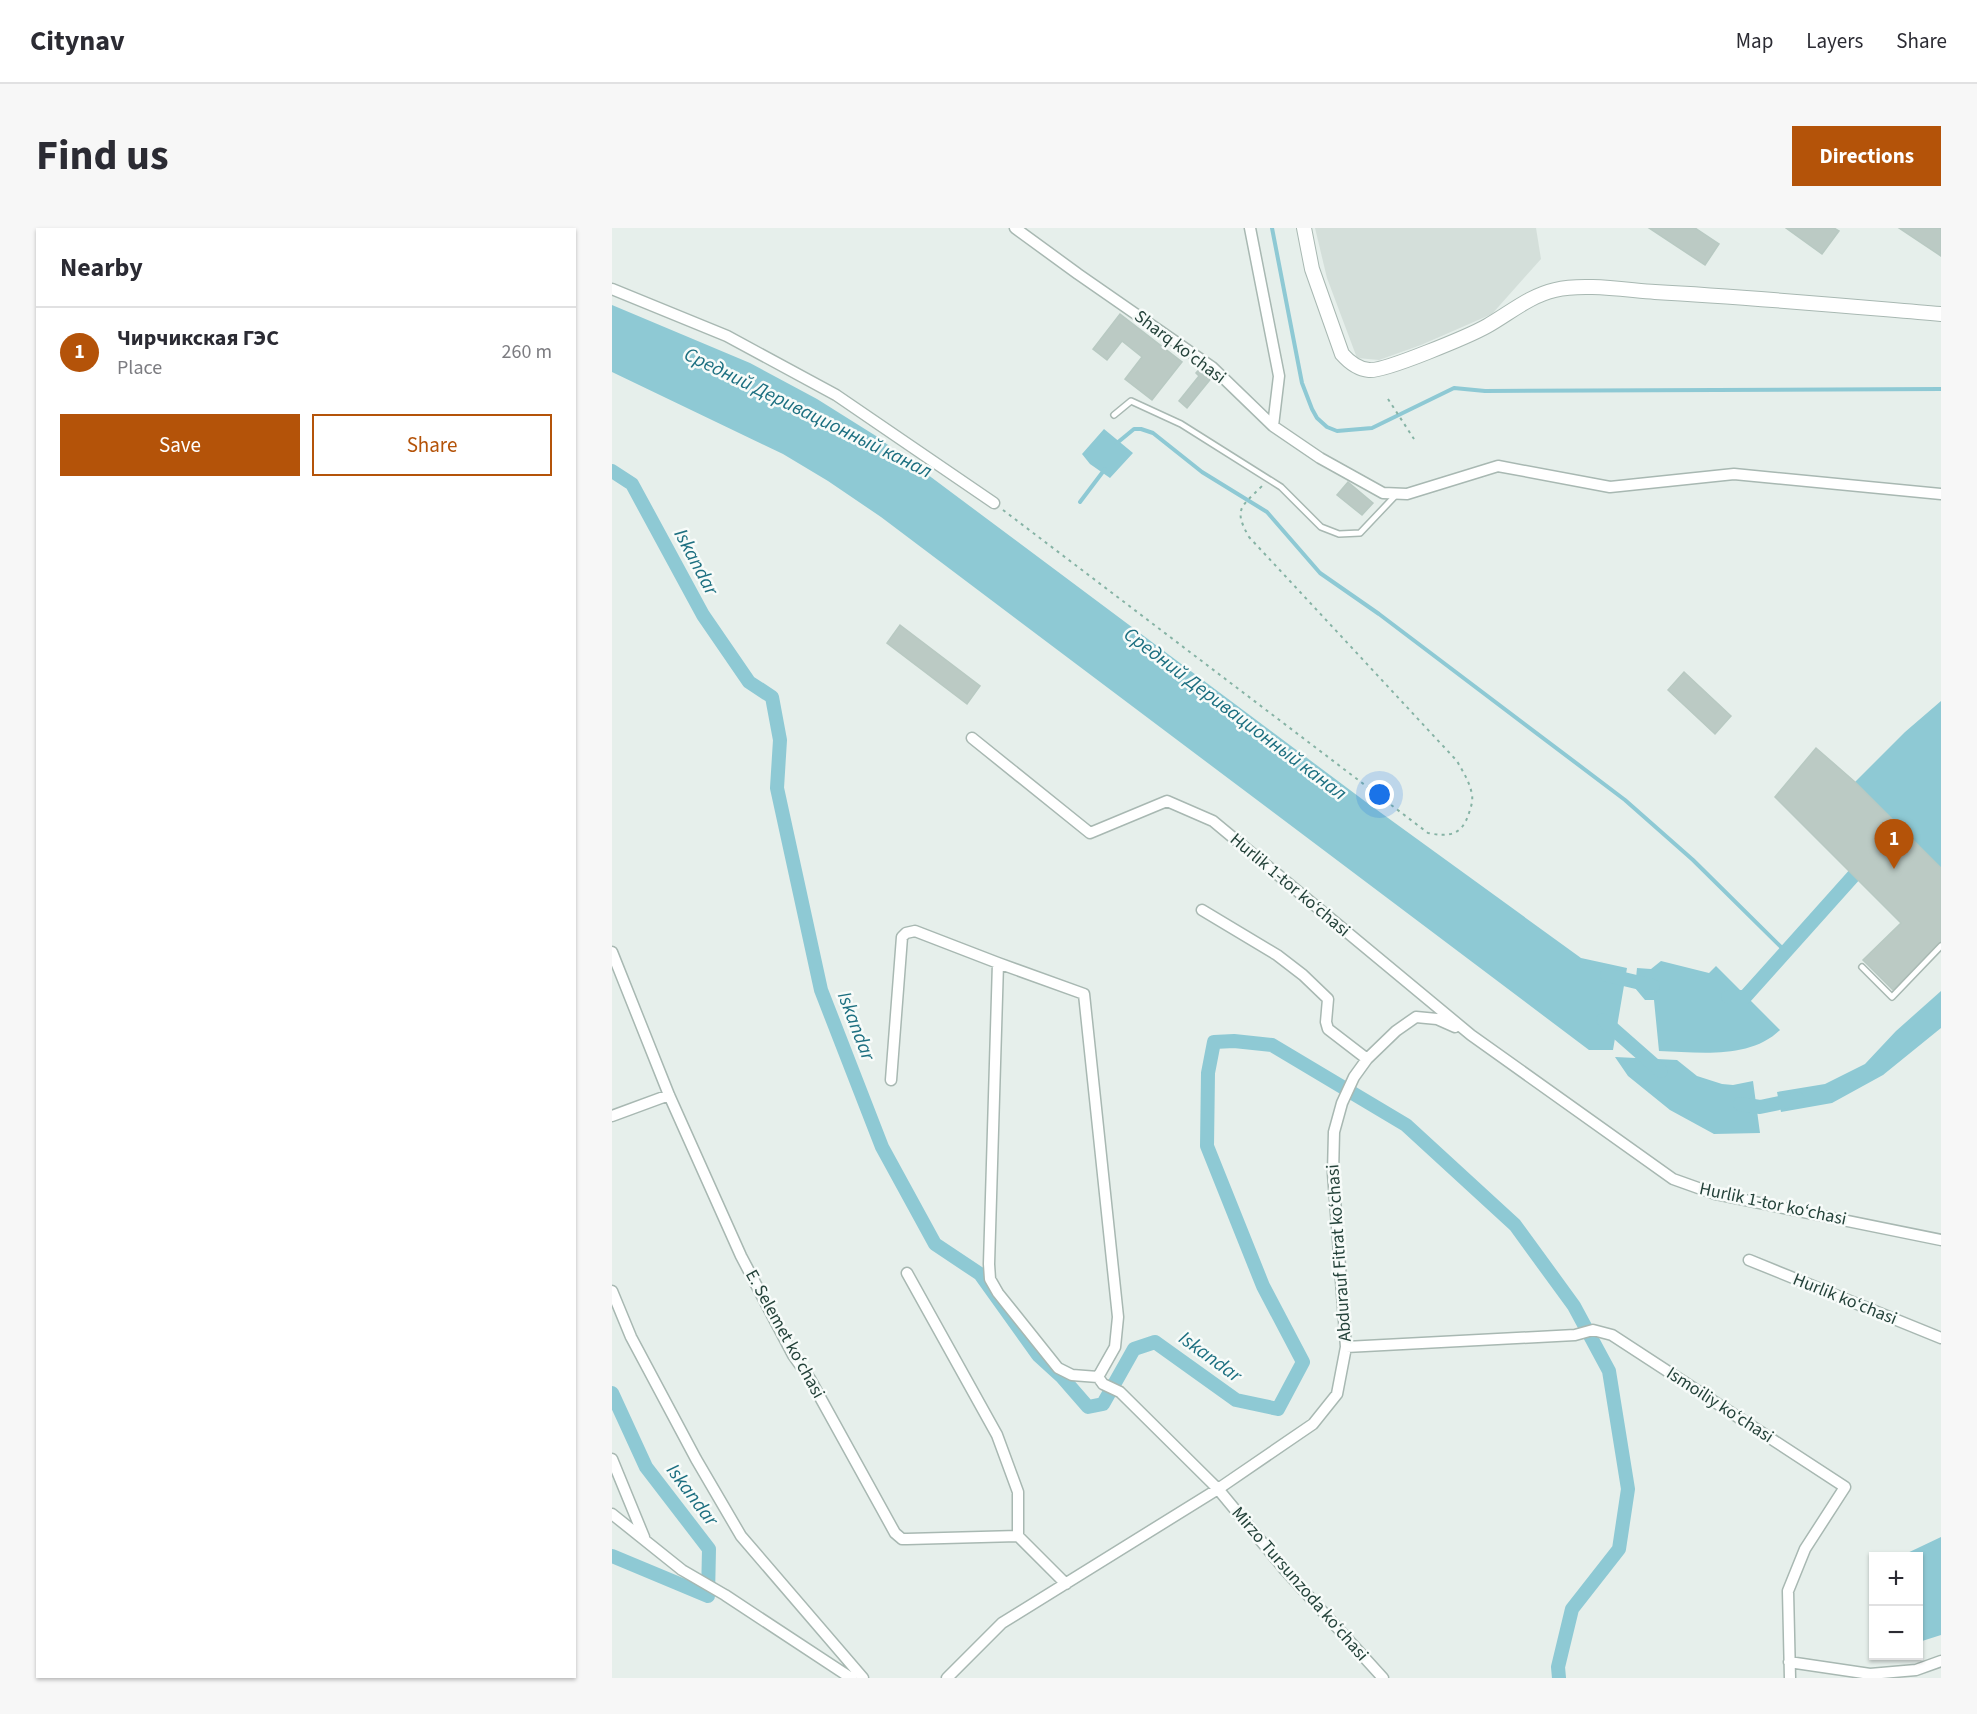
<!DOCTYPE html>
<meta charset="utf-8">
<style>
body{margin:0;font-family:"Source Sans 3",sans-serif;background:#f7f7f7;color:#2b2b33}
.controls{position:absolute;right:18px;bottom:18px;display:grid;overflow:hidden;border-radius:0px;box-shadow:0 2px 4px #0004}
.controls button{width:54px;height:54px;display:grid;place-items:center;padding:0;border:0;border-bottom:2px solid #e1e1e2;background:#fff;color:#2b2b33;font:30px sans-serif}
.you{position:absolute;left:768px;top:567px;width:21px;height:21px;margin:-15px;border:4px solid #fff;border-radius:50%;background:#1a73e8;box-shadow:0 0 0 9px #1a73e833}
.badge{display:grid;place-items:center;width:39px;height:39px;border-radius:50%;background:#b45309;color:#fff;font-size:20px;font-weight:700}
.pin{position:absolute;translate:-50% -50px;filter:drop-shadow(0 2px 3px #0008)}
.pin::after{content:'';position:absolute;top:32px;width:21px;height:18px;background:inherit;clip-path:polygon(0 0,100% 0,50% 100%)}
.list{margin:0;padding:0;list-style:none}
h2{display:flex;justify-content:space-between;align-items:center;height:78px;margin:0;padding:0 24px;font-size:26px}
h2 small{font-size:20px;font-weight:400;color:#7c7c81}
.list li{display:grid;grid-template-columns:39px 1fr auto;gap:18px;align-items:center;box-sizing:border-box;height:90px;padding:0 24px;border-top:2px solid #e1e1e2}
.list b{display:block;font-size:22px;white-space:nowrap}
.list p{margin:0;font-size:20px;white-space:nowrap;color:#7c7c81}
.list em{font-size:20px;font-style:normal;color:#7c7c81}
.actions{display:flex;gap:12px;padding:18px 24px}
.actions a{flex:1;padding:14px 0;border:2px solid #b45309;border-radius:0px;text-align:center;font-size:21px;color:#b45309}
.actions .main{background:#b45309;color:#fff}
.map{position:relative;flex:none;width:1329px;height:1450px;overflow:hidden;border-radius:0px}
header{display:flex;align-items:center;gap:36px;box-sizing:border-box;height:84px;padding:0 30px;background:#fff;border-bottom:2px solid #e1e1e2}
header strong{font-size:28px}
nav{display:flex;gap:33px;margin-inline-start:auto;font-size:21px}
.intro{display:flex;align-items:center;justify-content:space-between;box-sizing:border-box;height:144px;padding:0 36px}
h1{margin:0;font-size:42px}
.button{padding:15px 27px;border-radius:0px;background:#b45309;color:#fff;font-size:21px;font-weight:700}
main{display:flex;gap:36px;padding:0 36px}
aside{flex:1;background:#fff;border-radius:0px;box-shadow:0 2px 4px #0004}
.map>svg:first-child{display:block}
</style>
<header>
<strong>Citynav</strong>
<nav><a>Map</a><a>Layers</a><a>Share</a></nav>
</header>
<div class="intro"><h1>Find us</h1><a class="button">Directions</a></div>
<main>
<aside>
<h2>Nearby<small></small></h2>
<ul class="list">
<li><span class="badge">1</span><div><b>Чирчикская ГЭС</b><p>Place</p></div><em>260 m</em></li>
</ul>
<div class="actions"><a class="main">Save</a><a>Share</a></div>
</aside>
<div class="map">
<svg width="1329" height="1450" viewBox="0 0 1329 1450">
<rect width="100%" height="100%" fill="#e6efeb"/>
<path fill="#d4dfda" d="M703,0H924L929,31L880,86L809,117L767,132L745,130L715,50Z"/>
<path fill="#8ec9d4" d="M0,77L138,135L205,171L264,208L754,574L969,730L1015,740L1001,822H977L269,289L216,253L171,226L0,144Z
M492,201L521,225L498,250L478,236L470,226Z
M1329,473V640L1243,554L1293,504Z
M1049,733L1097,745L1104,738L1168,802C1137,832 1085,824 1047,823L1042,772H1033L1023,760L1025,740L1039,741Z
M1329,763V800L1271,847L1220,875L1169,884L1165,864L1213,856L1253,836L1284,803Z
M1003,829L1065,832L1085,848L1110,856L1121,857L1141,853L1148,905L1102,906L1058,882L1016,848Z
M1329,1309V1407L1307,1414L1306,1328H1289Z"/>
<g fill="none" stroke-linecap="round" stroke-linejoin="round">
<path stroke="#8ec9d4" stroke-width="4" d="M660,0L690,155L700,181L705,190L715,199L725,203L760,200L842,160L873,163L1329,161
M505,215L522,201H529L541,205L590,244L655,284L708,345L767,386L1013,572L1081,632L1173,723
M468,274L493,241"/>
<path stroke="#8ec9d4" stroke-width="14" d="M0,243L20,256L91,387L137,454L160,469L168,512L165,560L209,762L270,919L323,1016L368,1046L426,1127L449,1148L476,1179L491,1176L522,1121L543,1114L624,1172L666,1181L691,1134L651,1058L595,918L596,845L602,814L622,813L660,817L794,897L903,997L962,1078L997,1143L1016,1261L1007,1321L960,1381L946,1439L947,1450
M995,747L1041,758
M1116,769H1133L1253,635
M991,792L1049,843
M1128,876L1148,879L1186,871
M0,1165L34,1239L97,1321L96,1368L0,1328"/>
</g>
<path fill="#bbcac4" stroke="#b8c9c2" stroke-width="1.5" d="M1037,0H1083L1107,16L1093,37Z
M1174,0H1222L1227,3L1210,26Z
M1287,0H1329V28Z
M508,86L570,134L540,172L513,151L530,129L510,113L495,132L481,121Z
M590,138L601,148L575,180L567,173L587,148L584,145Z
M736,254L761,275L750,287L725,267Z
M288,397L368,458L355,476L275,415Z
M1072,444L1119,488L1103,506L1056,462Z
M1204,520L1243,554L1329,640V714L1281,762L1251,732L1289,695L1163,569Z"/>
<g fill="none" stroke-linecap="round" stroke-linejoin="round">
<defs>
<path id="service" d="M502,187L519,173L569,196L669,259L709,299L727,306L748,305L784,267
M1250,739L1280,769L1329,718"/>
<path id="minor" d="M403,0L466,46L600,139L661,198L708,230L771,265L795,266L886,238L998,259L1122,246L1329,266
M638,0L667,148L661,198
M0,61L115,108L224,167L382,275
M360,510L478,605L555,573L601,593L859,807L1061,951L1103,966L1329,1012
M590,682L665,727L691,747L716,771L714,794L716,801L755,831
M0,724L57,867L129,1028L181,1127L198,1151L283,1305L290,1311H295L406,1308L454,1356
M386,735L377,1036L378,1051L386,1065L446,1140L460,1147L486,1149
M279,852L290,709L294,705L303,703L386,735L472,766L506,1089L503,1119L486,1149L491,1156L508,1164L606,1261L673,1342L771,1450
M0,888L57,867
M1137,1032L1329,1110
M295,1045L385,1207L406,1264V1308
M0,1063L19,1109L84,1231L129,1308L251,1450
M734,1119L963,1107L981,1102L1000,1107L1233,1259L1193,1321L1176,1363L1178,1450
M0,1231L32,1309
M0,1286L70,1342L113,1367L239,1450
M1177,1434L1258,1446L1304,1442L1329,1433
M335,1450L390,1395L606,1261L701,1196L725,1166L734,1119L721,945L722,904L730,875L742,849L755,831L784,803L804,789L825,791L843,799"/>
<path id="tertiary" d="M692,0L700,41L730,126C737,134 746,141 757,142C772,144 859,107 875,98C898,85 917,68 943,62C971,55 1014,62 1043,64C1138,69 1234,78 1329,86"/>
</defs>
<use href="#service" stroke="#a8b8b2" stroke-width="8"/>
<use href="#minor" stroke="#a8b8b2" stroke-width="13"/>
<use href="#tertiary" stroke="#a8b8b2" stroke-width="16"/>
<path stroke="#86b3a5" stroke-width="2" stroke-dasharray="3 4.5" stroke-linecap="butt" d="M776,171L802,211
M391,282L816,605C836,609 850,608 857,585C859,579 861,573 860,567C858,554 851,544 845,533L637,309C621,281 629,279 650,258"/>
<use href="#service" stroke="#fff" stroke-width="5"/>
<use href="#minor" stroke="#fff" stroke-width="10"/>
<use href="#tertiary" stroke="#fff" stroke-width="14"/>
</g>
<g text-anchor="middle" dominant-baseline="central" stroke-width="5" stroke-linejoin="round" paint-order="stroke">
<g font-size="18" fill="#24423a" stroke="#f7fbf9">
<text transform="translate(568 119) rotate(37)">Sharq ko'chasi</text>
<text transform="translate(678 657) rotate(40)">Hurlik 1-tor ko‘chasi</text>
<text transform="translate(1161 976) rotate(12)">Hurlik 1-tor ko‘chasi</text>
<text transform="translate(727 1025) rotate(-94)">Abdurauf Fitrat ko‘chasi</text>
<text transform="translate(1233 1071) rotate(22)">Hurlik ko‘chasi</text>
<text transform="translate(173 1106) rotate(61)">E. Selemet ko‘chasi</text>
<text transform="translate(1108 1177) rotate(33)">Ismoiliy ko‘chasi</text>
<text transform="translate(688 1356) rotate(49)">Mirzo Tursunzoda ko‘chasi</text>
</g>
<g font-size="20" font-style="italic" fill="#1c6f80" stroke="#f7fbf9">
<text transform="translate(196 185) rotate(26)">Средний Деривационный канал</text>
<text transform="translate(84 334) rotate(62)">Iskandar</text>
<text transform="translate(623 486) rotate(37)">Средний Деривационный канал</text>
<text transform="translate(244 798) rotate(69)">Iskandar</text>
<text transform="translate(598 1129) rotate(36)">Iskandar</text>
<text transform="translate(80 1267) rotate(53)">Iskandar</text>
</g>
</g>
</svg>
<div class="controls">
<button>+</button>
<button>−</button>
</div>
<div class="you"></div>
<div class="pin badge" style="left:1282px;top:641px">1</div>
</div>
</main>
